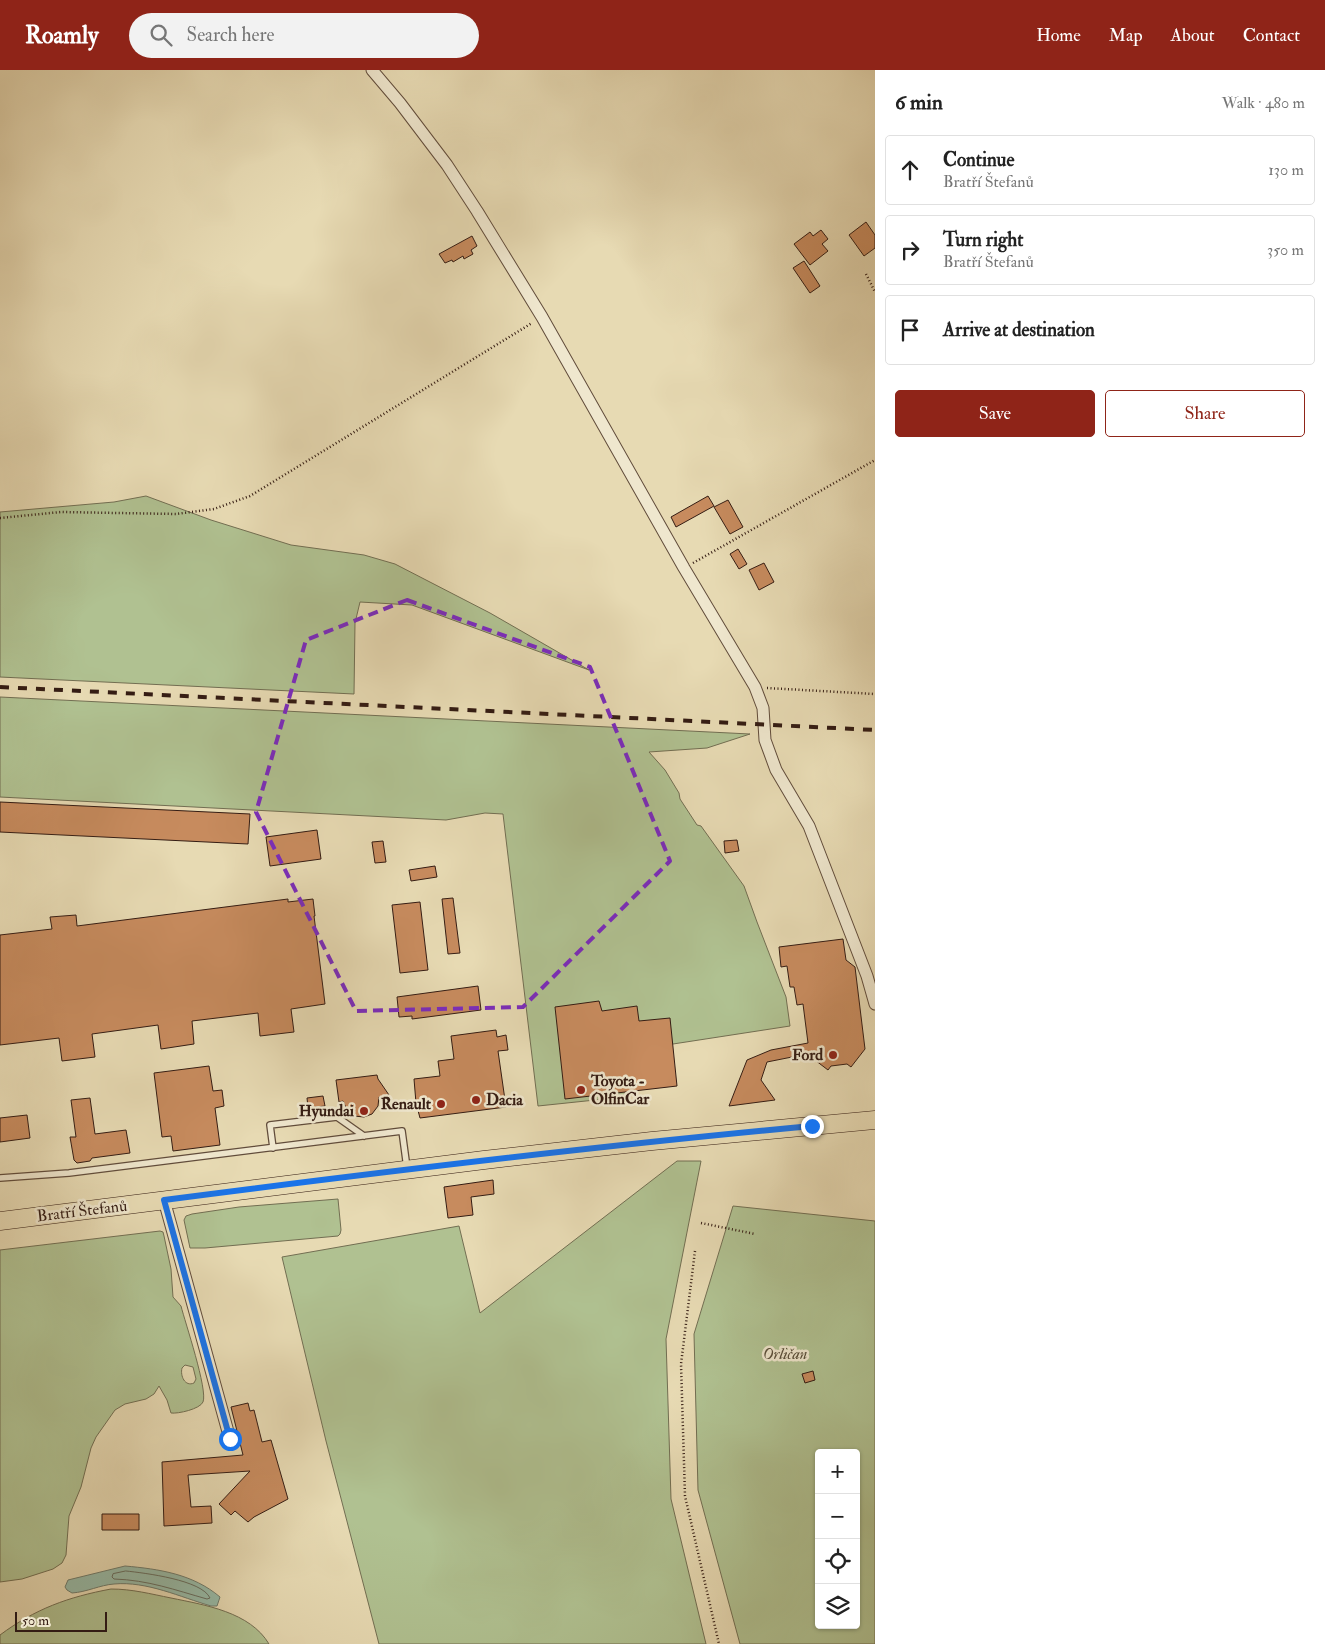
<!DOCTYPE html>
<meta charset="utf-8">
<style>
body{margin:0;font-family:"IM FELL Double Pica",serif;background:#f2f2f2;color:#222}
.controls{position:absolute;right:15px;bottom:15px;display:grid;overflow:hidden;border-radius:5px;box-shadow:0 1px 4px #0004}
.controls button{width:45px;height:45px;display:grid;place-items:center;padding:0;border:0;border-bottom:1px solid #e0e0e0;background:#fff;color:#222;font:25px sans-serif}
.scale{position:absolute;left:15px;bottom:12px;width:92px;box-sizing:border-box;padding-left:5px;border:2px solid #341c13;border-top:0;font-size:14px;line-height:18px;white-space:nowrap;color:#341c13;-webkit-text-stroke:4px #efe7ce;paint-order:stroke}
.stop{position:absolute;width:15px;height:15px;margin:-11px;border:4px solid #1a73e8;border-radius:50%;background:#fff}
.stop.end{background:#1a73e8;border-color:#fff;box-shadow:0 1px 5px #0008}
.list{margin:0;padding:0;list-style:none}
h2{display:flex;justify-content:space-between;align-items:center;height:65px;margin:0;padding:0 20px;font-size:21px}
h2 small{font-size:16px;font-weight:400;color:#767676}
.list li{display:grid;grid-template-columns:32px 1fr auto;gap:15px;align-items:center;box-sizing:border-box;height:70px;margin:0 10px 10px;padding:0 10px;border:1px solid #e0e0e0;border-radius:5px}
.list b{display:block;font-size:19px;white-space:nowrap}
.list p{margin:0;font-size:16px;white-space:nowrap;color:#767676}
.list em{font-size:16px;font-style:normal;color:#767676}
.actions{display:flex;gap:10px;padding:15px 20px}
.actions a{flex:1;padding:11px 0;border:1px solid #8f2418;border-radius:5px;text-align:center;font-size:18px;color:#8f2418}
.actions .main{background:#8f2418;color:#fff}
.icon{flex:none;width:28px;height:28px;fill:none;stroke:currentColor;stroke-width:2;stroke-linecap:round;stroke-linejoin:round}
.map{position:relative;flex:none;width:875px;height:1574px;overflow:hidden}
header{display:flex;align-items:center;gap:30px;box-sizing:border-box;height:70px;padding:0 25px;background:#8f2418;color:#fff}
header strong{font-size:24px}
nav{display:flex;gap:28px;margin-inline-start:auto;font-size:18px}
.search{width:350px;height:45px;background:#f2f2f2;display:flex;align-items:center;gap:12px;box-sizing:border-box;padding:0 18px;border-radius:28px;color:#767676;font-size:19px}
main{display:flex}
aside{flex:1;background:#fff}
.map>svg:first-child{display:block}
</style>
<header>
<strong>Roamly</strong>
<div class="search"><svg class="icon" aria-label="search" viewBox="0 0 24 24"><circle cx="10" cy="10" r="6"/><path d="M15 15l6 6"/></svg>Search here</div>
<nav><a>Home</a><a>Map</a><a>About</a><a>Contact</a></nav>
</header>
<main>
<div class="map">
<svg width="875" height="1574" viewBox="0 0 875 1574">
<rect width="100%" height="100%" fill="#e7dab3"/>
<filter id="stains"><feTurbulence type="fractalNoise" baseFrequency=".004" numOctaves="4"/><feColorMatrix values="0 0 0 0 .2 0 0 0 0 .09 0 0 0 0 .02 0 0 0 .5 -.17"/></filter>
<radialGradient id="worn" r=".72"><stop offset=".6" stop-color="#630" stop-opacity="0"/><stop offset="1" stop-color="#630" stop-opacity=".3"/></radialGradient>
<path fill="#b0c191" stroke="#726e52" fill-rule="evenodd" d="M146,426L211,450L291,475L364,485L395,494L490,543L589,600L412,535L360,532L355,553L354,624L0,607V442L114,432Z
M0,627L750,664L707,678L649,682L665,700L679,723L680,729L697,755L701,756L744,816L757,852L786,927L790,956L673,974L633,986L624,1027L538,1036L503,744L485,743L446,750L0,727Z
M677,1091H701L666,1269L671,1429L706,1574H379L326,1371L282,1187L459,1156L480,1243Z
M338,1129L341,1160L340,1164L338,1166L205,1178H190L184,1150L186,1146L192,1144L239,1137Z
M733,1136L875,1151V1574H740L698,1420L694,1264ZM819,1383H856V1555H819Z
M160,1161L163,1162L164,1166L171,1199L173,1227L181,1236C185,1252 208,1320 203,1332C200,1339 178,1344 171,1343L167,1330L159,1316L154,1324L146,1329L125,1334L115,1340L96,1367L91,1378L81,1417L69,1446L66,1485L62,1493L53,1499L22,1509L0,1512V1180ZM185,1295L193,1297L196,1309L194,1313C185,1317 180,1306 182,1298Z
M111,1519C132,1519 151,1524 171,1528C205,1535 250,1542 269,1574H0V1565C35,1539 68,1527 111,1519Z"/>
<path fill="#97bba8" stroke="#6f7b6c" d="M125,1496C159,1499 193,1504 220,1527L217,1536H211C180,1527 147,1511 114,1514C100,1515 87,1522 72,1523L67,1520L65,1517L68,1510Z"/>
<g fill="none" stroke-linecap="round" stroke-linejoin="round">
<path stroke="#666c5e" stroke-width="1" d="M126,1501C145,1503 202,1510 210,1528L207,1529C175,1520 148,1510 114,1509L112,1507L113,1504Z"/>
</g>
<path fill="#c78b5e" stroke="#341c13" d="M866,152L875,165V178L864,186L849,165Z
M821,160L828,169L822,174L828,181L810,195L794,174L810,162L813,166Z
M472,166L477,176L471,180L473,184L464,189L463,186L453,192L452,190L445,193L439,184Z
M804,191L820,216L810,223L793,198Z
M708,426L714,436L676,457L671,447Z
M728,430L743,457L730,464L714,437Z
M738,479L747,494L739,499L730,484Z
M764,493L774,512L759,520L749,500Z
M0,732L250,744L248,774L0,762Z
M317,760L321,789L270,796L266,767Z
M737,770L739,781L725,783L724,771Z
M383,771L386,792L375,793L372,772Z
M435,796L437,807L411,811L409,800Z
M453,828L460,883L448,884L442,829Z
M288,829V832L313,829L315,846H314L325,934L291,939L294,962L260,966L258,943L192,951L194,974L161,979L158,955L92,964L95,987L62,991L59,968L0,975V865L52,859L50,847L76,845L77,856Z
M420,832L428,900L400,903L392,835Z
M843,869L846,890L855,897L865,979L851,997L847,994L831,996L828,1000L807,984L767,992L761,1010L775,1030L729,1036L747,990L771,980L808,973L803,934L797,935L794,917H790L787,896L781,897L779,877Z
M478,916L481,940L412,949V946L399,947L397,927Z
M599,931L602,941L637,936L639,951L670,948L677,1016L565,1029L555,937Z
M496,960L497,967L506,965L508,980L498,981L506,1037L420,1048L416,1033L414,1009L440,1006L438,991L454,989L451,966Z
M209,996L213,1021L222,1020L224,1036L215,1038L220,1075L173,1081L171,1066L162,1067L154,1003Z
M377,1005L378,1009L389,1025L379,1027L378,1036L372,1044L364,1047L354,1046L347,1040L343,1031L339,1032L336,1010Z
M323,1026L325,1036L308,1038L307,1028Z
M90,1028L95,1064L126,1060L130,1083L92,1088L90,1091L77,1093L74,1090L70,1067H76L71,1030Z
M27,1045L30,1068L0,1072V1048Z
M493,1110L494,1124L471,1127L473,1145L448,1148L444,1117Z
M813,1301L815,1310L805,1313L802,1304Z
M248,1333L250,1341L254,1340L262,1372L271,1370L288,1429L254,1447L248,1452L235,1441L231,1445L219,1434L250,1401L188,1405L191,1437L211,1436L212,1453L164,1456L162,1392L243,1385L231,1337Z
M102,1444H139V1460H102Z"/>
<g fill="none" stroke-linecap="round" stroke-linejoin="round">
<defs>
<path id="lane" d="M273,1078L270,1055L337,1047L364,1066
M0,1108L69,1103L402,1061L407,1098"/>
<path id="street" d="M372,0L400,33L447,95L477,141L542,247L684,498L755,617L763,638L765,670L776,700L809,756L867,906L875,934
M164,1130L230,1369"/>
<path id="primary" d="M0,1151L484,1090L652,1071L875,1050"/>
</defs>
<use href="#lane" stroke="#614c3b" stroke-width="8"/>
<use href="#street" stroke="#614c3b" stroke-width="13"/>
<use href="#primary" stroke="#341c13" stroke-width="19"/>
<path stroke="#341c13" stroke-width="2.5" stroke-dasharray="1 2.5" stroke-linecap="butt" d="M866,204L875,222
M0,448L61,442L176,444L214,439L250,426L532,253
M693,493L875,390
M767,618L875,624
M701,1153L755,1164
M695,1181L681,1294L685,1426L719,1574"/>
<use href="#lane" stroke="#efe7ce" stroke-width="5.5"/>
<use href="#street" stroke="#efe7ce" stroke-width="11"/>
<use href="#primary" stroke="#e7dab3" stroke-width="18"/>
<path stroke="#341c13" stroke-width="4" stroke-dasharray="9 9" stroke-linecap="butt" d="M0,617L875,660"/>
</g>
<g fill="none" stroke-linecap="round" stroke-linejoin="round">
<path stroke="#1a73e8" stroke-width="6" d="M230,1369L164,1130C380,1102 595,1076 812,1056"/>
</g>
<path fill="none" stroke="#7b2cbf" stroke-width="4" stroke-dasharray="10 6" stroke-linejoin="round" d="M407,530L590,597L670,791L523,937L356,941L256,742L306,570Z"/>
<g fill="#8f2418" stroke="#efe7ce" stroke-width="2">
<circle cx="833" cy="985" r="5"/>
<circle cx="581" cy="1020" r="5"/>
<circle cx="476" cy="1030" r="5"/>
<circle cx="441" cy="1034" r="5"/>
<circle cx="364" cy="1041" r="5"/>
</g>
<g text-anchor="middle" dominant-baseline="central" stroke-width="5" stroke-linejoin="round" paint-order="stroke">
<g font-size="16" font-weight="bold" fill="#341c13" stroke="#efe7ce" text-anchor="end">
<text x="823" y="985">Ford</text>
<text x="591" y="1011" text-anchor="start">Toyota -<tspan x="591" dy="18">OlfinCar</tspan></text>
<text x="486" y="1030" text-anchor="start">Dacia</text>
<text x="431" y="1034">Renault</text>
<text x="354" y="1041">Hyundai</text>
</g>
<g font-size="16" fill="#341c13" stroke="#efe7ce">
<text transform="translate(82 1141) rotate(-7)">Bratří Štefanů</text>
</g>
<g font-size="16" font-style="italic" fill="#594e39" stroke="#efe7ce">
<text x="785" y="1284">Orličan</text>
</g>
</g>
<rect width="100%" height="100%" filter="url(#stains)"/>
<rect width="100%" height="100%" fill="url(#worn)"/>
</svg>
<div class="controls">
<button>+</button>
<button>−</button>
<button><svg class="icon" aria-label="locate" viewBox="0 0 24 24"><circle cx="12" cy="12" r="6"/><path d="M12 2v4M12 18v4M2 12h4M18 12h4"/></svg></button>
<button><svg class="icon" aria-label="layers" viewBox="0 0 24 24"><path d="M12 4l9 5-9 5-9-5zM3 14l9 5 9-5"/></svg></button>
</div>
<div class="scale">50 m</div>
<div class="stop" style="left:230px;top:1369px"></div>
<div class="stop end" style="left:812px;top:1056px"></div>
</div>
<aside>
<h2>6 min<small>Walk · 480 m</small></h2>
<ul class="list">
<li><svg class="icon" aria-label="ahead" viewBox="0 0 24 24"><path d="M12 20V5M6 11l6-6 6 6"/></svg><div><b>Continue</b><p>Bratří Štefanů</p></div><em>130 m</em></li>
<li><svg class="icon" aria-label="right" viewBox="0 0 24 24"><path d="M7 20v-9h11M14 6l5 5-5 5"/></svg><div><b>Turn right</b><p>Bratří Štefanů</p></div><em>350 m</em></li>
<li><svg class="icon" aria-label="arrive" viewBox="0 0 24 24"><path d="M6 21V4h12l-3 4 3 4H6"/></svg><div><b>Arrive at destination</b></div></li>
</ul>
<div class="actions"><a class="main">Save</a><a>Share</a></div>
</aside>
</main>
